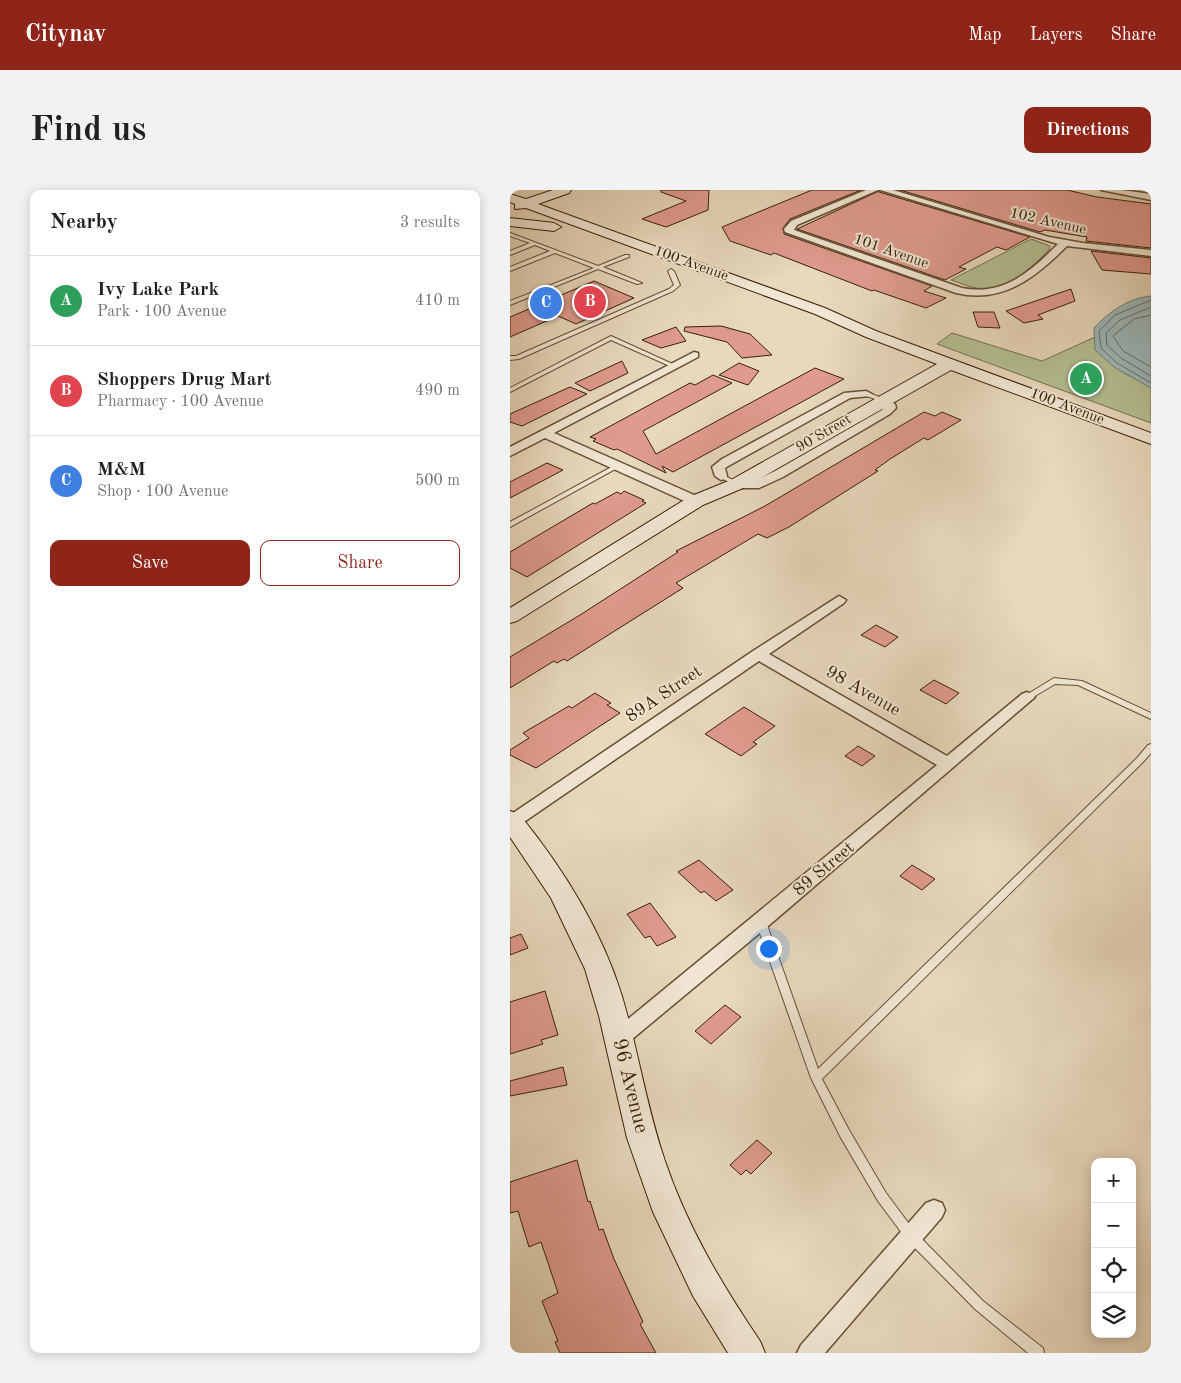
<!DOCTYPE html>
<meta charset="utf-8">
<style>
body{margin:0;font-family:"Old Standard TT",serif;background:#f2f2f2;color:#202124}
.controls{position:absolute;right:15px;bottom:15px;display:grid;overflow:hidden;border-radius:10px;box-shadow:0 2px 12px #0003}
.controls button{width:45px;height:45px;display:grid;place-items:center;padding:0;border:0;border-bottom:1px solid #e0e0e0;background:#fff;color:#202124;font:25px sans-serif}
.you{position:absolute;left:258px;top:758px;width:18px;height:18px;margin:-12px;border:4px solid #fff;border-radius:50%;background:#1a73e8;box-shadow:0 0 0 8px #1a73e833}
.badge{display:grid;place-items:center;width:32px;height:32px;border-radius:50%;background:#8f2418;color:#fff;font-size:16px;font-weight:700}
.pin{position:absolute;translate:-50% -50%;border:2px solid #fff;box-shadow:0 1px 5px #0006}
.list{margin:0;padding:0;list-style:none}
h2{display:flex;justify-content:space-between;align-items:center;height:65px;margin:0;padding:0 20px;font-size:21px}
h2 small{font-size:16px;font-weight:400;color:#757577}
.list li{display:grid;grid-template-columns:32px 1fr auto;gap:15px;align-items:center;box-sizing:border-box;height:90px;padding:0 20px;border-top:1px solid #e0e0e0}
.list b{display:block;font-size:19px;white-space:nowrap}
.list p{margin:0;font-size:16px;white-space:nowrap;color:#757577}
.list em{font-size:16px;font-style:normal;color:#757577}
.actions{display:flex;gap:10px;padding:15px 20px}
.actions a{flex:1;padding:11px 0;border:1px solid #8f2418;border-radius:10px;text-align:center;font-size:18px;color:#8f2418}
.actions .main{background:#8f2418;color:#fff}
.icon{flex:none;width:28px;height:28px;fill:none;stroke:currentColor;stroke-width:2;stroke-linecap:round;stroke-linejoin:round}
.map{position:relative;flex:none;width:641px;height:1163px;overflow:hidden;border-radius:10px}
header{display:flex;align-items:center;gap:30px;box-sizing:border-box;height:70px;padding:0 25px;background:#8f2418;color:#fff}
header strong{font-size:24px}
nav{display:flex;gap:28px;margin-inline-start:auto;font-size:18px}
.intro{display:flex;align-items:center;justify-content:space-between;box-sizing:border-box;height:120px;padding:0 30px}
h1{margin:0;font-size:35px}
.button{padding:12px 22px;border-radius:10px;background:#8f2418;color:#fff;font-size:18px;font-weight:700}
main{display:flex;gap:30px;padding:0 30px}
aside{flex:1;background:#fff;border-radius:10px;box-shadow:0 2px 12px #0003}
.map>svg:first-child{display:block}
</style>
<header>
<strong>Citynav</strong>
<nav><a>Map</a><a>Layers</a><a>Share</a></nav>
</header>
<div class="intro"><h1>Find us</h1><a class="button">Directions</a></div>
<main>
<aside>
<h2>Nearby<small>3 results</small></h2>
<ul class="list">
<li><span class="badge" style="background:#2e9e5b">A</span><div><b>Ivy Lake Park</b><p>Park · 100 Avenue</p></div><em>410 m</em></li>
<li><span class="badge" style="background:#e0444e">B</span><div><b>Shoppers Drug Mart</b><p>Pharmacy · 100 Avenue</p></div><em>490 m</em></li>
<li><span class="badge" style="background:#3f7fe0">C</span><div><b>M&amp;M</b><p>Shop · 100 Avenue</p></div><em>500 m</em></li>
</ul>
<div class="actions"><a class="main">Save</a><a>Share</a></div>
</aside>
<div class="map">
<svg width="641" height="1163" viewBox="0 0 641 1163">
<rect width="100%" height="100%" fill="#e8d8bc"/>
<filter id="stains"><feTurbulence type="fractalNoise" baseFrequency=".004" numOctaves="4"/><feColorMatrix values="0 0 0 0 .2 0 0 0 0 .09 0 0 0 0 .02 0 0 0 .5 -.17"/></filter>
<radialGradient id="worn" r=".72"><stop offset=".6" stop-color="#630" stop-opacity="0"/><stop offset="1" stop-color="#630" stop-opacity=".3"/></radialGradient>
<path fill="#b4bf92" stroke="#76704c" d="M521,49L540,56L539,60C522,77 498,101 472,99C461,98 451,93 441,90Z
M442,143L532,171L585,147L615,184L641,194V233L427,154Z"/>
<path fill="#9bb8ba" stroke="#747c72" d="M641,106V198L604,177L585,160L584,138C599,122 618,108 641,106Z"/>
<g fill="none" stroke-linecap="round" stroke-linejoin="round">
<path stroke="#6a6c60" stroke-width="1" d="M641,110L605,125L589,141L591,158L607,173L641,193
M641,117L610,130L596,143L597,155L611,168L641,186
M641,125L624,129L603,146L613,161L641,177"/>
</g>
<path fill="#df9b8e" stroke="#392105" d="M151,0H199L198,20L156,37L132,29L176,11L151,2Z
M302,0H351L280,29L273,38L274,44L422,96L414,101L436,108L416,118L364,100L362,101L264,63L261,65L220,51L212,37Z
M390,0H557L587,7L641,14V58L576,51L577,47L535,40L530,42Z
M369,1V2L520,47L496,60L487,57L449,77L456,79L435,90L287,39Z
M581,61L641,68V84L592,80Z
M84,91L124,108L66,134L48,126L0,147V127Z
M561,99L565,111L528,125L533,129L514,133L496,121Z
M463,122H484L490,138L468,137Z
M211,136L240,144L262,165L232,168L217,152L174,141L175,137Z
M166,137L176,151L151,158L132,150Z
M112,171L118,183L80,201L65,193Z
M229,173L249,181L238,195L209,185Z
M305,178L334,189L163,282L152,276L156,283L107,259L104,260L83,251L86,249L80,247L180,193L185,195L203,185L222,193L133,241L146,264Z
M60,197L77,204L12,236L0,232V224Z
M414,222L425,226L432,222L451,230L418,250L414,248L380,269L365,280L368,281L279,337L257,348L248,344L166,393L173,398L57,471L54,469L47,473L44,471L0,498V467L70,425L168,362L166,361L255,316Z
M37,273L53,280L0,308V292Z
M114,301L134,310L132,311L136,313L17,387L0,378V362L83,313L85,314L107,302L111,304Z
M366,435L388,447L375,457L351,445Z
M424,490L449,503L436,514L410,500Z
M85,503L101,513L97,515L110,523L26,578L0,565V560L19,548L13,543L59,516L62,518Z
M234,517L265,536L243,552L247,554L231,566L195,544Z
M348,556L365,566L352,576L335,566Z
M189,670L223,700L206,711L194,701L191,703L168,682Z
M402,675L425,689L412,700L390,686Z
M140,713L166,747L147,756L140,746L135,748L117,724Z
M11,744L18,758L0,765V748Z
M35,801L48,845L31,850L33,854L0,864V812Z
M215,815L231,827L201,854L185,841Z
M53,877L57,895L0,906V891Z
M247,950L262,963L241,984L236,980L231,985L220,975Z
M67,970L78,1012L80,1011L89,1040L93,1039L104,1069L133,1132L130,1134L146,1163H50L45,1152L48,1151L32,1111L48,1103L31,1052L19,1057L8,1021L0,1023V992Z"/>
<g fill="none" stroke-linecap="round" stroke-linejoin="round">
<defs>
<path id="lane" d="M0,43L88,76L115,65H119V67L93,77L132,93L127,94L88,79L0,115V111L84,78L45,63L0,81V77L40,61L25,55L0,65V61L20,53L0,46Z
M161,79L164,81L170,95L163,101L9,169L0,170V166H6L159,99L164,95L158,81Z
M101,146L167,176L162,177L101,150L0,202V198Z
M356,202L375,209L376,210L373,212L354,205V203Z
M107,274L109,275V277L0,337V332Z
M211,284L229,293L230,294L229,295H225L209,287L208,286Z
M544,488L572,491L641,523V529L568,495L545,494L520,509L517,510L513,507Z
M641,554V563L633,572L312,889L339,940L376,1003L405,1042L473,1111L533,1158L534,1163H518L465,1119L397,1050L368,1011L331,948L301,888L246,732L248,729L251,728L254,729L256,732L308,879L627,568L638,555Z"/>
<path id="street" d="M356,0H368L287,35L284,40L452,98C494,106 520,82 548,54L370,0H383L539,47L573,53L641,60V66L557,56C526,87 493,114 446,103L275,42L274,39L281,31Z
M591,0H612L641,4V10Z
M184,162L188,163V167L44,243L191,308L192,311L191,314H181L35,248L0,266V257Z
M356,201L362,204L360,206L340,208L220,275L215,278L217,286L215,289L211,290L205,286L202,277L212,269L334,203Z
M373,207L385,214L386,218L380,224L273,287L249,298H227L221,294L227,290L243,291L265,281L372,220L374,216L367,210Z
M329,406L336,410L334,413L259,464L437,566L512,504L517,502L525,507L257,737L115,855L108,857L101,855L98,849L101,843L427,575L249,471L8,636L0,637V625L243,461Z
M424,1010L432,1013L435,1020L432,1027L315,1163H287L291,1155L416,1013Z"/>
<path id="secondary" d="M43,0H61L59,3L28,14L315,118L366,141L641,243V254L441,180L233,298L193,315L7,431L0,433V418L179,307L221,290L427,174L356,147L305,124L16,18L5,19V14L0,12V4L16,9Z
M0,28L44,33L51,37L44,41L0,36Z
M0,621L9,624C52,677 90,737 111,803C128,858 136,916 155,971C177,1036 212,1095 250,1151L255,1163H218L183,1106L143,1022L117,948L89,826L75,779L41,708L0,647Z"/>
</defs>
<use href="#lane" stroke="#654f33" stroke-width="2"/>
<use href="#street" stroke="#654f33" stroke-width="3"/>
<use href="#secondary" stroke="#392105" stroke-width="2"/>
<use href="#lane" fill="#f0e6d3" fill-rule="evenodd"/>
<use href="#street" fill="#f0e6d3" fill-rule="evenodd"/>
<use href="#secondary" fill="#f0e6d3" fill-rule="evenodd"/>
</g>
<g text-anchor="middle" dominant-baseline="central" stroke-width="4" stroke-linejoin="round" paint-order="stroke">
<g font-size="15" fill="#392105" stroke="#f0e6d3">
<text transform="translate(538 32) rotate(13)">102 Avenue</text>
<text transform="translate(381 62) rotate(19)">101 Avenue</text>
<text transform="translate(181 74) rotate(20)">100 Avenue</text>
<text transform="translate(557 217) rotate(21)">100 Avenue</text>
<text transform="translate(314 244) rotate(-30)">90 Street</text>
</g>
<g font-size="18" fill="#392105" stroke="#f0e6d3">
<text transform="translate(353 501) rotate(30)">98 Avenue</text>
<text transform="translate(154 504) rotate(-34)">89A Street</text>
<text transform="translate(314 679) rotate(-40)">89 Street</text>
</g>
<g font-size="21" fill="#392105" stroke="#f0e6d3">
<text transform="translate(120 896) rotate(76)">96 Avenue</text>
</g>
</g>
<rect width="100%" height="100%" filter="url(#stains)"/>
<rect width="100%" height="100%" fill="url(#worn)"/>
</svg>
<div class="controls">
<button>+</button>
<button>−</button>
<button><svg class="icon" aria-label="locate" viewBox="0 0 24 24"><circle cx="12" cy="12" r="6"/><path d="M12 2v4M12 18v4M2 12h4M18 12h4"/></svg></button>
<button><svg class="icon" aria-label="layers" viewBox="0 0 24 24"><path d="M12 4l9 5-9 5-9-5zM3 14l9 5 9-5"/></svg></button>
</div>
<div class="you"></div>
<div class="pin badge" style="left:576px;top:189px;background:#2e9e5b">A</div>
<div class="pin badge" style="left:80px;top:112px;background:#e0444e">B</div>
<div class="pin badge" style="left:36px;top:113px;background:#3f7fe0">C</div>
</div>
</main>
